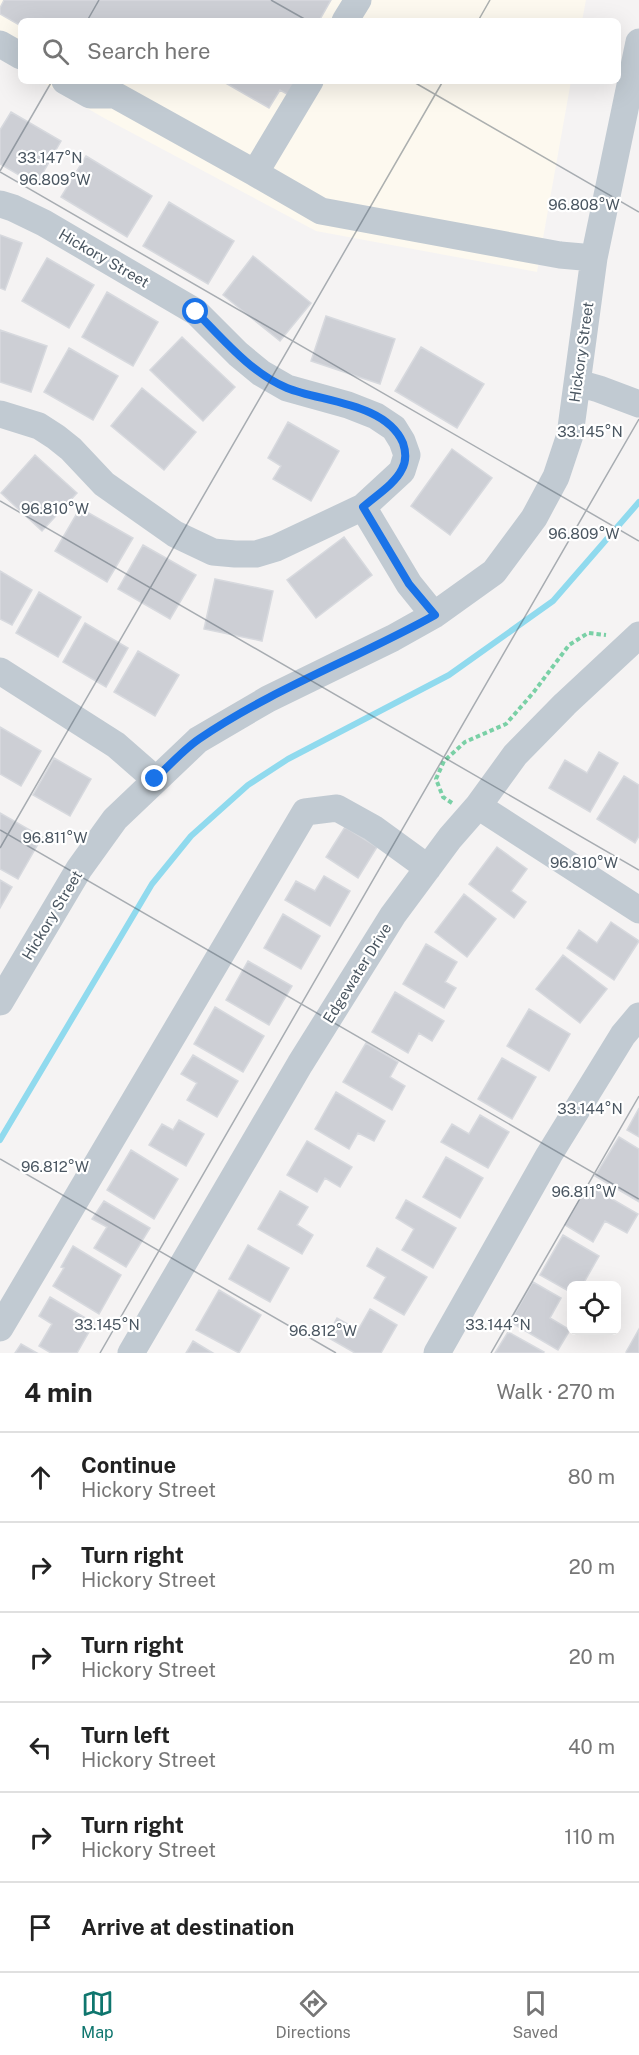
<!DOCTYPE html>
<meta charset="utf-8">
<style>
body{margin:0;font-family:"Public Sans",sans-serif;background:#f6f6f6;color:#222}
.controls{position:absolute;right:18px;bottom:18px;display:grid;overflow:hidden;border-radius:9px;box-shadow:0 6px 24px #0002}
.controls button{width:54px;height:54px;display:grid;place-items:center;padding:0;border:0;border-bottom:2px solid #e0e0e0;background:#fff;color:#222;font:30px sans-serif}
.stop{position:absolute;width:18px;height:18px;margin:-14px;border:4px solid #1a73e8;border-radius:50%;background:#fff}
.stop.end{background:#1a73e8;border-color:#fff;box-shadow:0 2px 6px #0008}
.list{margin:0;padding:0;list-style:none}
h2{display:flex;justify-content:space-between;align-items:center;height:78px;margin:0;padding:0 24px;font-size:26px}
h2 small{font-size:20px;font-weight:400;color:#767676}
.list li{display:grid;grid-template-columns:39px 1fr auto;gap:18px;align-items:center;box-sizing:border-box;height:90px;padding:0 24px;border-top:2px solid #e0e0e0}
.list b{display:block;font-size:22px;white-space:nowrap}
.list p{margin:0;font-size:20px;white-space:nowrap;color:#767676}
.list em{font-size:20px;font-style:normal;color:#767676}
.icon{flex:none;width:33px;height:33px;fill:none;stroke:currentColor;stroke-width:2;stroke-linecap:round;stroke-linejoin:round}
.map{position:relative;flex:none;width:639px;height:1353px;overflow:hidden}
.search{position:absolute;background:#fff;box-shadow:0 6px 24px #0002;left:18px;right:18px;top:18px;height:66px;display:flex;align-items:center;gap:15px;box-sizing:border-box;padding:0 21px;border-radius:9px;color:#767676;font-size:22px}
.sheet{height:618px;background:#fff}
nav{display:flex;justify-content:space-around;align-items:center;box-sizing:border-box;height:84px;border-top:2px solid #e0e0e0;background:#fff;font-size:16px;color:#767676}
nav a{display:grid;justify-items:center;gap:3px}
nav .on{color:#0f766e}
.map>svg:first-child{display:block}
</style>
<div class="map">
<svg width="639" height="1353" viewBox="0 0 639 1353">
<rect width="100%" height="100%" fill="#f5f3f3"/>
<path fill="#fdf9ef" d="M0,0H586L582,21H21V70L0,58Z
M40,81H571L537,272L316,231L104,118Z"/>
<g fill="none" stroke-linecap="round" stroke-linejoin="round">
<path stroke="#90daee" stroke-width="6" d="M0,1140L152,884L191,836L248,785L288,759L449,675L553,601L639,502"/>
</g>
<path fill="#cdcfd5" stroke="#d7d9de" stroke-width="1.5" d="M4,0H331L319,21H21V26L0,14V8Z
M222,81H292L298,85L292,97L280,90L269,108Z
M11,112L61,141L36,185L0,164V130Z
M86,156L152,196L127,237L61,197Z
M169,202L234,241L208,284L143,246Z
M0,235L22,243L5,290L0,288Z
M253,256L311,303L280,341L223,295Z
M47,258L94,285L69,328L22,301Z
M107,292L158,322L133,366L82,337Z
M326,316L395,339L380,384L311,361Z
M0,330L47,346L31,392L0,382Z
M182,337L235,387L203,421L150,370Z
M421,347L484,384L457,428L395,391Z
M69,348L118,376L93,420L44,392Z
M142,388L196,432L164,470L111,426Z
M288,422L339,451L311,501L273,479L281,466L268,458Z
M452,449L492,478L450,535L411,506Z
M35,455L77,493L42,531L1,493Z
M80,508L133,538L107,582L55,551Z
M344,537L372,575L316,618L287,580Z
M143,545L196,575L170,619L118,589Z
M0,571L32,590L12,625L0,619Z
M215,579L273,591L262,641L204,629Z
M39,592L81,617L58,657L16,633Z
M85,623L128,648L106,687L63,662Z
M138,651L179,675L155,716L114,692Z
M0,727L41,751L21,786L0,774Z
M599,752L618,763L590,812L549,788L565,760L587,773Z
M54,758L91,779L70,816L33,795Z
M624,776L639,785V836L635,843L597,819Z
M0,813L42,837L18,879L0,869Z
M345,827L377,847L358,878L326,857Z
M497,847L527,869L511,891L526,902L514,918L469,884Z
M324,876L350,891L330,926L285,900L296,881L315,891Z
M0,880L12,887L0,908Z
M464,894L496,919L467,957L435,932Z
M283,914L320,936L301,969L264,948Z
M611,922L639,941L614,980L567,948L579,930L597,943Z
M426,944L457,962L445,982L456,988L444,1008L403,984Z
M563,955L607,989L580,1023L536,989Z
M248,961L292,986L269,1025L226,1000Z
M395,992L444,1021L432,1041L419,1033L408,1053L372,1032Z
M215,1007L264,1036L243,1072L194,1044Z
M529,1009L570,1034L549,1071L507,1046Z
M366,1043L398,1062L390,1077L405,1086L392,1110L343,1082Z
M193,1055L238,1081L217,1117L187,1100L197,1083L181,1074Z
M502,1058L536,1077L512,1119L478,1099Z
M336,1092L385,1121L374,1141L358,1133L349,1149L315,1129Z
M639,1108V1137L627,1130Z
M480,1115L509,1132L488,1168L441,1142L452,1124L469,1134Z
M179,1120L204,1134L186,1166L149,1145L162,1124L173,1130Z
M619,1137L639,1149V1202L595,1176Z
M307,1141L352,1167L340,1187L325,1178L317,1192L287,1175Z
M131,1150L178,1179L154,1219L107,1190Z
M446,1157L483,1178L460,1218L423,1197Z
M588,1185L638,1214L627,1233L605,1221L593,1242L565,1225Z
M280,1191L308,1207L297,1225L313,1235L302,1254L258,1229Z
M406,1200L456,1228L433,1268L402,1250L414,1229L396,1218Z
M104,1201L150,1228L126,1267L94,1248L107,1227L92,1219Z
M563,1235L599,1256L582,1286H572V1293L540,1275Z
M248,1245L289,1268L270,1302L229,1279Z
M73,1246L121,1275L99,1314L53,1286L64,1268L61,1267Z
M377,1248L427,1277L404,1315L374,1298L386,1277L367,1266Z
M533,1282L561,1298L550,1318L570,1330L558,1350L510,1322Z
M219,1290L261,1315L239,1353L196,1330Z
M50,1297L94,1323L77,1353H51L39,1346L52,1324L39,1316Z
M370,1309L397,1325L381,1353H355L327,1337L337,1318L358,1330Z
M639,1329V1353H627L626,1352Z
M508,1332L544,1352L543,1353H495Z
M193,1341L213,1353H186Z
M21,1344L37,1353H15Z"/>
<g fill="none" stroke-linecap="round" stroke-linejoin="round">
<path stroke="#7ad0a6" stroke-width="4" stroke-dasharray="4.5 3" stroke-linecap="butt" d="M452,803L443,797L436,779L444,761L465,742L506,724L533,693L569,645L588,633L606,635"/>
<path stroke="#c1cad2" stroke-width="27" d="M345,21L358,0
M0,44L21,56
M65,81L90,95H115L255,173
M310,81L255,173L321,211L560,255L594,258
M0,204L13,208L44,223L196,312L238,354L261,373L287,388L348,405L376,416L394,428L402,441L407,455L402,471L363,507L276,548L256,554H235L213,552L175,534L104,484L71,449L56,437L39,426L0,414
M578,383L599,389L639,404
M363,507L409,584L434,615
M0,671L116,745L155,779
M478,806L639,910
M0,1002L79,869L115,819L198,740L268,699L393,638L434,615L494,572L534,518L556,477L570,435L594,258L639,42
M0,1328L305,812L337,808L373,828L428,868
M131,1353L300,1064L393,915L450,838L478,806L515,755L565,704L639,635
M437,1353L549,1155L623,1035L639,1016"/>
</g>
<g fill="none" stroke-linecap="round" stroke-linejoin="round">
<path stroke="#1a73e8" stroke-width="8" d="M155,779C169,766 183,750 199,739C272,689 358,658 435,615L409,584L363,507C375,496 395,484 402,469C407,460 406,452 403,443C386,403 322,402 287,388C251,373 223,339 196,312"/>
</g>
<path fill="none" stroke="#4a5661" stroke-width="1.5" stroke-opacity="0.45" d="M271,0L308,21M87,21L99,0M478,21L490,0M412,81L639,212M0,171L52,81M0,172L639,541M0,501L639,870M0,830L639,1199M0,848L443,81M0,1159L336,1353M100,1353L639,419M491,1353L639,1096"/>
<g text-anchor="middle" dominant-baseline="central" stroke-width="4.5" stroke-linejoin="round" paint-order="stroke">
<g font-size="15" fill="#4a5661" stroke="#fff">
<text transform="translate(104 258) rotate(30)">Hickory Street</text>
<text transform="translate(581 352) rotate(-82)">Hickory Street</text>
<text transform="translate(52 915) rotate(-59)">Hickory Street</text>
<text transform="translate(357 973) rotate(-58)">Edgewater Drive</text>
</g>
</g>
<g font-size="15" text-anchor="middle" fill="#4a5661" stroke="#fff" stroke-width="4.5" stroke-linejoin="round" paint-order="stroke">
<text x="50" y="163">33.147°N</text>
<text x="55" y="185">96.809°W</text>
<text x="584" y="210">96.808°W</text>
<text x="590" y="437">33.145°N</text>
<text x="55" y="514">96.810°W</text>
<text x="584" y="539">96.809°W</text>
<text x="55" y="843">96.811°W</text>
<text x="584" y="868">96.810°W</text>
<text x="590" y="1114">33.144°N</text>
<text x="55" y="1172">96.812°W</text>
<text x="584" y="1197">96.811°W</text>
<text x="107" y="1330">33.145°N</text>
<text x="498" y="1330">33.144°N</text>
<text x="323" y="1336">96.812°W</text>
</g>
</svg>
<div class="controls">
<button><svg class="icon" aria-label="locate" viewBox="0 0 24 24"><circle cx="12" cy="12" r="6"/><path d="M12 2v4M12 18v4M2 12h4M18 12h4"/></svg></button>
</div>
<div class="stop" style="left:196px;top:312px"></div>
<div class="stop end" style="left:155px;top:779px"></div>
<div class="search"><svg class="icon" aria-label="search" viewBox="0 0 24 24"><circle cx="10" cy="10" r="6"/><path d="M15 15l6 6"/></svg>Search here</div>
</div>
<section class="sheet">
<h2>4 min<small>Walk · 270 m</small></h2>
<ul class="list">
<li><svg class="icon" aria-label="ahead" viewBox="0 0 24 24"><path d="M12 20V5M6 11l6-6 6 6"/></svg><div><b>Continue</b><p>Hickory Street</p></div><em>80 m</em></li>
<li><svg class="icon" aria-label="right" viewBox="0 0 24 24"><path d="M7 20v-9h11M14 6l5 5-5 5"/></svg><div><b>Turn right</b><p>Hickory Street</p></div><em>20 m</em></li>
<li><svg class="icon" aria-label="right" viewBox="0 0 24 24"><path d="M7 20v-9h11M14 6l5 5-5 5"/></svg><div><b>Turn right</b><p>Hickory Street</p></div><em>20 m</em></li>
<li><svg class="icon" aria-label="left" viewBox="0 0 24 24"><path d="M17 20v-9H6M10 6l-5 5 5 5"/></svg><div><b>Turn left</b><p>Hickory Street</p></div><em>40 m</em></li>
<li><svg class="icon" aria-label="right" viewBox="0 0 24 24"><path d="M7 20v-9h11M14 6l5 5-5 5"/></svg><div><b>Turn right</b><p>Hickory Street</p></div><em>110 m</em></li>
<li><svg class="icon" aria-label="arrive" viewBox="0 0 24 24"><path d="M6 21V4h12l-3 4 3 4H6"/></svg><div><b>Arrive at destination</b></div></li>
</ul>
</section>
<nav>
<a class="on"><svg class="icon" aria-label="map" viewBox="0 0 24 24"><path d="M3 6l6-2 6 2 6-2v14l-6 2-6-2-6 2zM9 4v14M15 6v14"/></svg>Map</a>
<a><svg class="icon" aria-label="directions" viewBox="0 0 24 24"><path d="M12 3l9 9-9 9-9-9zM9 14v-3h6M13 9l2 2-2 2"/></svg>Directions</a>
<a><svg class="icon" aria-label="saved" viewBox="0 0 24 24"><path d="M7 4h10v16l-5-4-5 4z"/></svg>Saved</a>
</nav>
